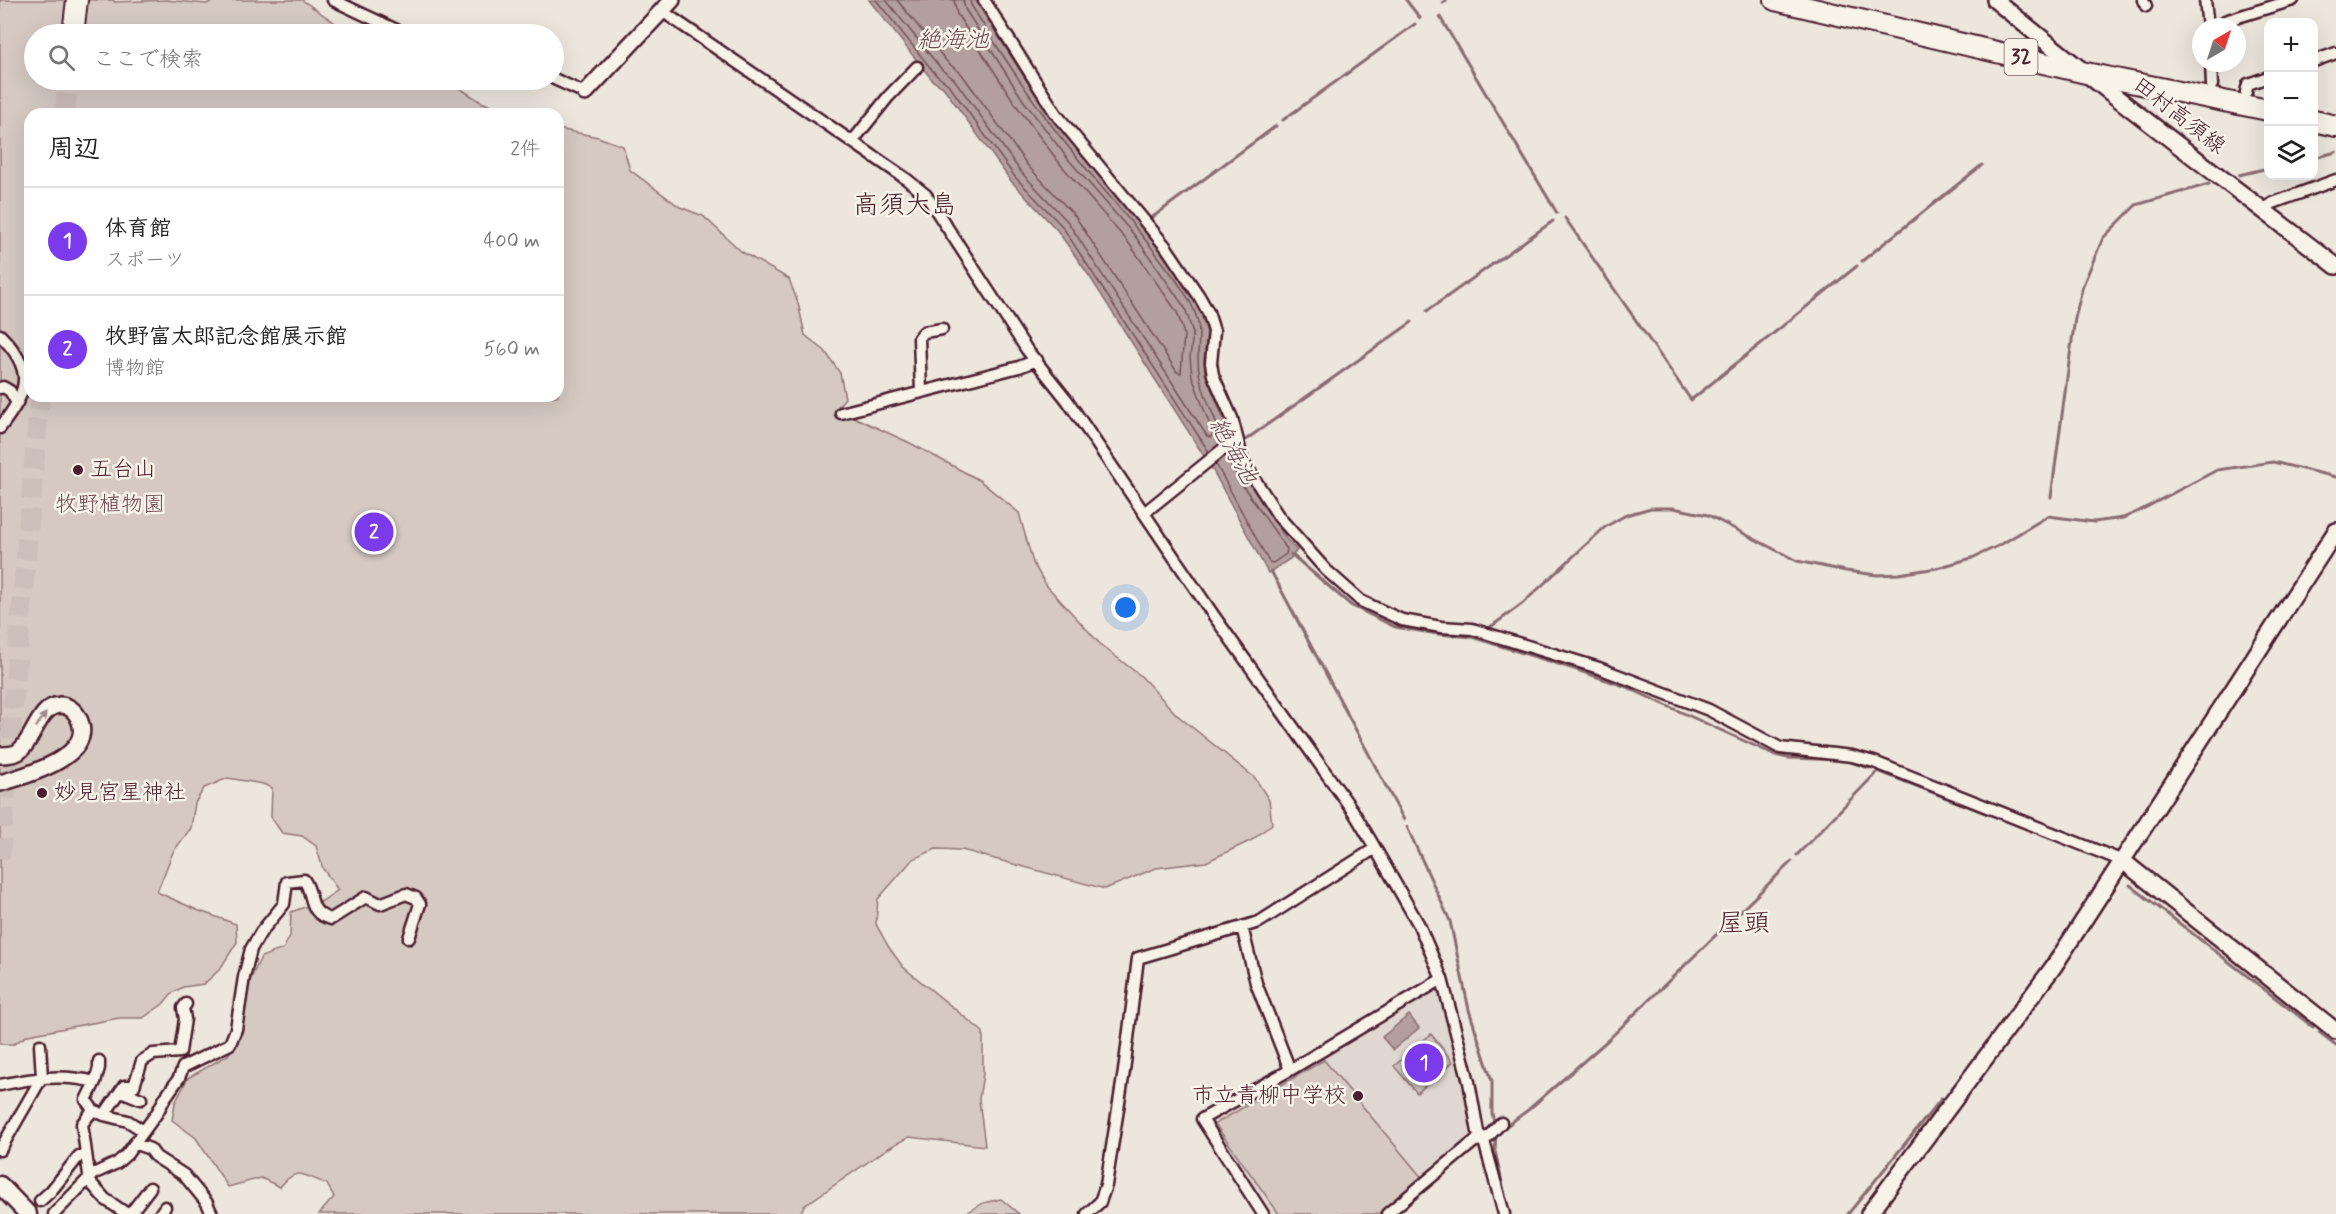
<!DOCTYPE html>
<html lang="ja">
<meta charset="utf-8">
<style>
body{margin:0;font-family:Mynerve,"Klee One",sans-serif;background:#f2f2f2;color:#222}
.controls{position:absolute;right:18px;top:18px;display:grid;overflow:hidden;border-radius:12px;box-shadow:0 6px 24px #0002}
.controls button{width:54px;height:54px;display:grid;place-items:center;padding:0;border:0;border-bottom:2px solid #e0e0e0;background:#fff;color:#222;font:30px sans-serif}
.compass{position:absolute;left:2192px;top:18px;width:54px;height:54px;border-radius:50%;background:#fff;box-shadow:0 6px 24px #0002;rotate:39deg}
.you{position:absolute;left:1126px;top:608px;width:21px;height:21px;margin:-15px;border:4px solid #fff;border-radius:50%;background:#1a73e8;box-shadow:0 0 0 9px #1a73e833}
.badge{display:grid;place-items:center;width:39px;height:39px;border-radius:50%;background:#7c3aed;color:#fff;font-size:20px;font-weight:700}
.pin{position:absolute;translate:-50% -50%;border:3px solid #fff;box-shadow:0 2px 6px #0006}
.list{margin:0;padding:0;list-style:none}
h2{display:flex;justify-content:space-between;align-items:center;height:78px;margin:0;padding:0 24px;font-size:26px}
h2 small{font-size:20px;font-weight:400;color:#767676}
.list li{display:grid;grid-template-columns:39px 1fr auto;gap:18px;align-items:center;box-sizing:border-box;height:108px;padding:0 24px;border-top:2px solid #e0e0e0}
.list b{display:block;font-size:22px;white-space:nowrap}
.list p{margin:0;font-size:20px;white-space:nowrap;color:#767676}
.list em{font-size:20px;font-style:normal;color:#767676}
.icon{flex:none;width:33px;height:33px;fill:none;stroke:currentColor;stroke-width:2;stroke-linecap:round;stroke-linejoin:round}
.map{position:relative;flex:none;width:2336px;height:1214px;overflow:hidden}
.search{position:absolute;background:#fff;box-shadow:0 6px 24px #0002;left:24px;top:24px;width:540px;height:66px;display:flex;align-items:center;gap:15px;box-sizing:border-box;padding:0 21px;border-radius:33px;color:#767676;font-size:22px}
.panel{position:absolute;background:#fff;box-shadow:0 6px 24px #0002;left:24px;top:108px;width:540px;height:294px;border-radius:18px}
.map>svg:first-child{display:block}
</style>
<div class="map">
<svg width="2336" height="1214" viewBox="0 0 2336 1214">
<rect width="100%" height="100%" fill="#ece6dd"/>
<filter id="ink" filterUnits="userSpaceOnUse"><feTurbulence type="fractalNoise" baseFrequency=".0167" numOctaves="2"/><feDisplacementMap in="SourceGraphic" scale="12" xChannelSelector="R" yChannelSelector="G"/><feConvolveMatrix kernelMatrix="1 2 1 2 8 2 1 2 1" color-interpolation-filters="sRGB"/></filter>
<g filter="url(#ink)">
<path fill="#e0d7d0" d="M1433,988L1437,990L1452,1034L1474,1136L1383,1214H1267L1208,1120Z"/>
<path fill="#d5c9c2" stroke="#907476" stroke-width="1.5" d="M0,0H113L115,2L166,0L206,4L216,0H302L351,34H34V80H447L481,102L511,114H30V396H558V129L598,137L623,146L630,170L680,207L703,216L742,252L789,279L798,303L805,335L825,351L840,373L845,398L836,409L910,443L979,480L1019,513L1033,563L1046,585L1102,646L1141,676L1177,715L1255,778L1269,800L1272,824L1252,840L1206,862L1156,868L1105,889L962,850L936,849L913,859L878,899L876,924L888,946L903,967L983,1032V1074L979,1099L985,1146L909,1137L887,1149L804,1206L800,1214H319L334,1197L327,1184C304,1176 297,1165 280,1187L261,1178L228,1187L196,1138L172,1120L175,1103L188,1078L228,1055L242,1033L247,987L261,957L283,949L290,936L291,912L322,901L338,890L323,869L316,846L302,836L282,833L271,817L272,788L263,784L228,778L204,788L195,803L191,828L173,852L157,892L197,910L236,924L237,942L220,969L204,984L183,987L172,993L163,1004L143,1018H119L28,1035L14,1044H0Z
M1431,1034L1453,1062L1417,1093L1394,1066Z
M1324,1060L1423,1179L1378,1214H1279L1215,1124Z
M1001,1199L1019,1214H964L983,1203Z"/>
<path fill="#b39f9d" stroke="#896c6f" stroke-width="1.5" d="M869,0H975L1034,92L1079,151L1145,228L1198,302L1207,333L1204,358L1205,373L1224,420L1231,454L1287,540L1297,550L1290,559L1268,573L1211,467L1090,277L1057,230L1011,181L943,87L933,81Z
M1409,1015L1419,1028L1393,1050L1382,1037Z"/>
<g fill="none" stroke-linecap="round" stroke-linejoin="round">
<path stroke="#745259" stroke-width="1.5" d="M876,0L937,76L948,84L1015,177L1062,226L1209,452
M886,0L942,70L954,79L1021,172L1068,222L1207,436L1211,437L1213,434L1192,376L1190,357L1193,333L1185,308L1135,236L1068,159L1023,100L965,9L963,0
M897,0L948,63L961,73L1028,166L1075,216L1177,372L1181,373L1184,334L1177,312L1128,242L1061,165L1016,105L957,14L954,0
M970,0L971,5C1003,57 1036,108 1075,155C1105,192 1136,226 1164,264C1174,277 1185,291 1192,306C1205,331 1195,347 1199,372C1202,395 1217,418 1222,441
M1216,464L1269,562L1273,563L1286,554L1287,549L1245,489L1225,456"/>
<path stroke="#896c6f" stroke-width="3" d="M1406,0L1420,18
M1443,3L1447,0
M1440,17L1557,213
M1283,120L1415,24
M2314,158L2336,152
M2239,175L2268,168
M1565,218L1691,400L1857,266
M1150,219L1276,126
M1862,261L1982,165
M1427,311L1553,221
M1244,441L1412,322
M2051,497L2075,318L2083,285L2103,238L2136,205L2209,184
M1291,554L1352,606L1395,627L1438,634L1472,637L1574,669L1624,686L1775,755L1788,758L1845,760L1869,768
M1271,571L1404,820
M1489,628L1522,604L1605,527L1626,515L1651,508H1673L1708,515L1797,561L1846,571L1877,575L1899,574L1937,568L1972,558L2000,545L2048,516L2094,522L2123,518L2139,511L2217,470L2273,462L2336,477
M1407,827L1450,921L1469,1010L1492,1081V1113L1495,1126
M1797,855L1878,771L1988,814
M2130,885L2313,1027
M2319,1032L2336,1045
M1501,1130L1528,1110L1608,1040L1792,861
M1496,1132L1495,1151L1509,1214
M1848,1214L1942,1098"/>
<path stroke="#ccbeb9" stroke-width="20" stroke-dasharray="20 10" stroke-linecap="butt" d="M65,114L68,80
M0,858L40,396"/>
<defs>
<path id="street" d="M333,0L405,34
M984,0L1056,114L1166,247L1199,296L1208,312L1214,331L1211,363L1213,375L1232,418L1243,461L1279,517L1326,570L1361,601L1402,620L1441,627L1472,629L1599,668L1709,710L1780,748L1852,756L1874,762L2123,861
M2143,0L2146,6
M2205,0L2208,27
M662,11L905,178L926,195L1027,350L1067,400L1214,616L1353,811L1371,841L1419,925L1442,979L1469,1082L1478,1132L1484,1141L1504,1214
M2225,21L2293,0
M2314,61L2336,53
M2211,63L2212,85
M554,79L585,93
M2246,92L2248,84L2268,77
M852,142L888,97L917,67
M2263,210L2273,203L2336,180
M0,335C36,371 28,391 0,428
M0,388L3,387L10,391L17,403
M921,392L919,338L924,332L942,329
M841,413L1019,367L1037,360
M1144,513L1232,442L1237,441
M1242,927L1256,983L1290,1070
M95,1082L99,1068V1061
M0,1085C33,1078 62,1074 95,1082L86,1100L93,1110L82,1124L90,1182L105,1199L127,1214
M121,1091L141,1099
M93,1110L104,1115L124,1086H134L142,1061L153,1054L180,1052L185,1019L183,1008L186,1004
M104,1115L128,1121L142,1130
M136,1144L150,1149L156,1157L184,1175L207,1203L212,1214
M0,1150L42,1077L40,1045
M40,1201L51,1191L79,1156
M54,1214L93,1174L117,1163L127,1154L157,1113L165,1098L179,1078L183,1067L230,1044L236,1029L244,977L251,949L261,932L284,904L287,882L304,880C315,896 307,913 331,919L366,897L380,904L406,894L416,898L420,904L409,938
M130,1214L150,1188
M160,1214L165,1207
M1087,1214L1100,1202L1106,1185L1124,1071L1138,958L1259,922L1374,849
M1263,1214L1202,1119L1290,1070L1442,979
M1387,1214L1476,1140L1484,1141L1501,1123"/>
<path id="secondary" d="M1995,0C2106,92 2222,178 2336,266
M585,93L672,0
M0,755C6,755 13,755 18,752C34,741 38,706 60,705C68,705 75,711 78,717C99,756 25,776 0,783
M2123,861L2336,1031
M1869,1214L2054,966L2336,531"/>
<path id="primary" d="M0,1185L28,1214"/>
<path id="highway" d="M1775,0L2086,73L2268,110
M73,34L77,0
M2314,121L2336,126"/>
</defs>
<use href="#street" stroke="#4a1f2b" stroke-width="15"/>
<use href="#secondary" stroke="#4a1f2b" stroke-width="20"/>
<use href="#primary" stroke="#4a1f2b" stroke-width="21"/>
<use href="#highway" stroke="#4a1f2b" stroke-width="24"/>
<use href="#street" stroke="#f7f3e8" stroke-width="10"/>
<use href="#secondary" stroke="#f7f3e8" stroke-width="15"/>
<use href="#primary" stroke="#f7f3e8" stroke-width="16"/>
<use href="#highway" stroke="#f7f3e8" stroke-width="20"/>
</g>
<defs><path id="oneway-solid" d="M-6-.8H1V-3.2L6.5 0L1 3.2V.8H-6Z" transform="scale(1.5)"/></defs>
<use fill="#a0898a" href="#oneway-solid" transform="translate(41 720) rotate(-55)"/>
</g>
<g fill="#4a1f2b" stroke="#f7f3e8" stroke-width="2">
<circle cx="78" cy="470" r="6"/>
<circle cx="42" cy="793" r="6"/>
<circle cx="1358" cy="1096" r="6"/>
</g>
<g text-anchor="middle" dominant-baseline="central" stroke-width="5" stroke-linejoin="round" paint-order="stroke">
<rect fill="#f7f3e8" stroke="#7e5f64" stroke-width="1.5" x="2004.5" y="39" width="33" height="36" rx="4.5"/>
<g font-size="21" font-weight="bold" fill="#4a1f2b">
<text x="2021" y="57">32</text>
</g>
<g font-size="22" fill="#4a1f2b" stroke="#f7f3e8">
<text transform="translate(2179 116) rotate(38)">田村高須線</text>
</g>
<g font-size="22" fill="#4a1f2b" stroke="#f7f3e8" text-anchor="start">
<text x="90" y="470">五台山</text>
<text x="54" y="793">妙見宮星神社</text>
<text x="1346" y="1096" text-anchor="end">市立青柳中学校</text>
</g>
<g font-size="22" fill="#6d4a51" stroke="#f7f3e8">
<text x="110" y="505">牧野植物園</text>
</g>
<g font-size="24" font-style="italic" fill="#6f4c53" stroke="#f7f3e8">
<text x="953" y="40">絶海池</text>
<text transform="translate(1233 451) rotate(61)">絶海池</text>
</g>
<g font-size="26" fill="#4a1f2b" stroke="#f7f3e8">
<text x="905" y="206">高須大島</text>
<text x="1744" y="924">屋頭</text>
</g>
</g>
</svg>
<div class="controls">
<button>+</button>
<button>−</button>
<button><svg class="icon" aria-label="layers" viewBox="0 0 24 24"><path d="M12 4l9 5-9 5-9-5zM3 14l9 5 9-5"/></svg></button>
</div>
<svg class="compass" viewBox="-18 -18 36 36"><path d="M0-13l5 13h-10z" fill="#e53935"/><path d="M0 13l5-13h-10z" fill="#767676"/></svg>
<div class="you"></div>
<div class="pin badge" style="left:1424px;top:1063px">1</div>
<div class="pin badge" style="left:374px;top:532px">2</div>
<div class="search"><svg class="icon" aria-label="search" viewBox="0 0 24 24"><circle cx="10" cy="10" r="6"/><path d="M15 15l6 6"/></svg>ここで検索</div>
<section class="panel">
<h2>周辺<small>2件</small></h2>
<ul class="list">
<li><span class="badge">1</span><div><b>体育館</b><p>スポーツ</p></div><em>400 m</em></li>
<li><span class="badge">2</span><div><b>牧野富太郎記念館展示館</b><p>博物館</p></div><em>560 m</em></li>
</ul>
</section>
</div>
